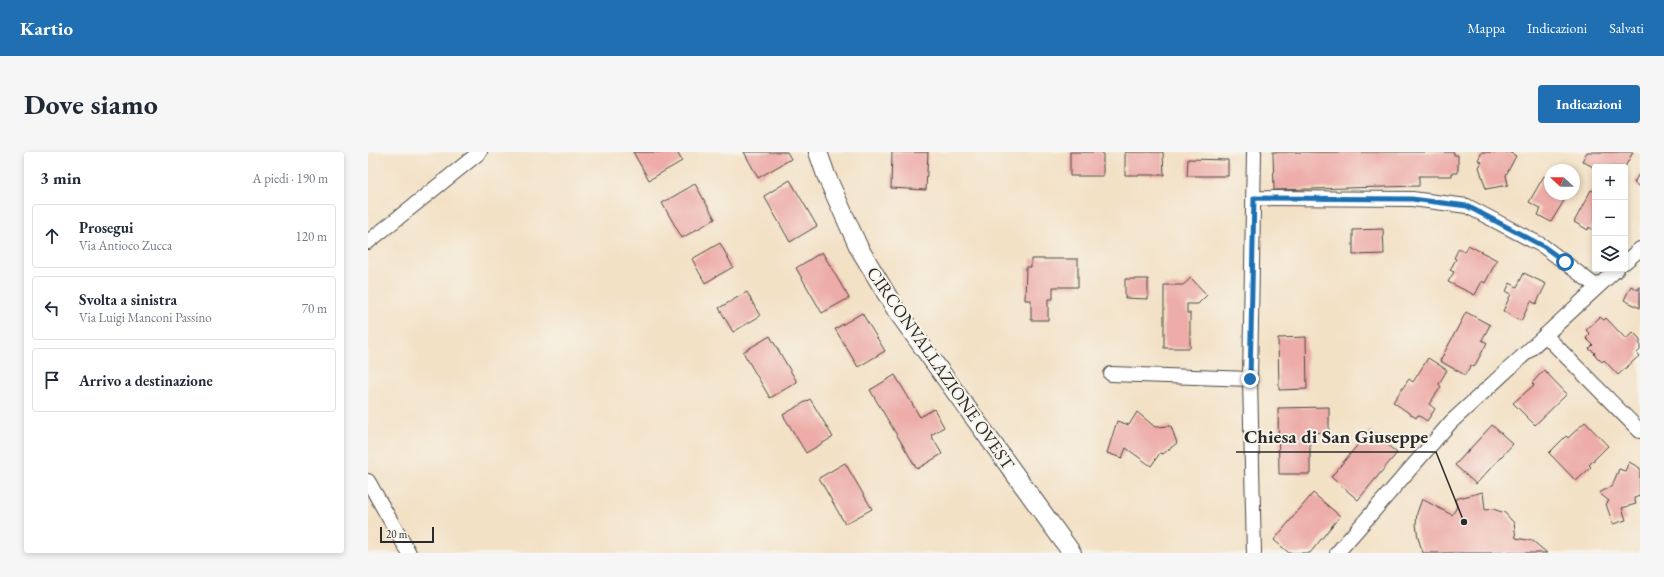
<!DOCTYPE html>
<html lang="it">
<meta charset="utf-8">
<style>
body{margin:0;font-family:"EB Garamond",serif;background:#f6f6f7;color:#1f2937}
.controls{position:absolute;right:12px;top:12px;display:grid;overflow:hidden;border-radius:4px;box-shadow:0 2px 6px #0003}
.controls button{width:36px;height:36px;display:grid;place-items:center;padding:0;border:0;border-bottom:1px solid #e0e1e3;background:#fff;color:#1f2937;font:20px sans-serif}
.compass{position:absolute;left:1176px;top:12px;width:36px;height:36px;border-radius:50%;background:#fff;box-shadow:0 2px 6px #0003;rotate:291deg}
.scale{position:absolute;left:12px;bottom:10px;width:54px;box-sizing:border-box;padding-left:4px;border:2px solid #2b2b2b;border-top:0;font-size:11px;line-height:14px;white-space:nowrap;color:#2b2b2b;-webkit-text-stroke:3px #f7f3e8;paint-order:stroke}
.stop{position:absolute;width:12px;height:12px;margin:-9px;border:3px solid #1f6fb2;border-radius:50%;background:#fff}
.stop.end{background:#1f6fb2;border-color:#fff;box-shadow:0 1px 4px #0008}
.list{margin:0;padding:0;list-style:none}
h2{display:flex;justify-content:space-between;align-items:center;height:52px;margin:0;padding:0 16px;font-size:17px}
h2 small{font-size:13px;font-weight:400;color:#747a83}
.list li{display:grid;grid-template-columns:26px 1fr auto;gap:12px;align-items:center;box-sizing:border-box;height:64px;margin:0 8px 8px;padding:0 8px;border:1px solid #e0e1e3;border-radius:4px}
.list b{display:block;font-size:15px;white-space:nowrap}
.list p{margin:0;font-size:13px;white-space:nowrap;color:#747a83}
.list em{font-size:13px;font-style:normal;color:#747a83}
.icon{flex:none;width:22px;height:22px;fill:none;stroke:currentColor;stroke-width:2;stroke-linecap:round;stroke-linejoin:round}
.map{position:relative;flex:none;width:1272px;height:401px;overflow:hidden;border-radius:4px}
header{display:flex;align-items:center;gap:24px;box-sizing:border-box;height:56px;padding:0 20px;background:#1f6fb2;color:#fff}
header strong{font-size:19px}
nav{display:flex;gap:22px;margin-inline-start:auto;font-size:14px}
.intro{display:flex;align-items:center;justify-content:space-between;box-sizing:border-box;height:96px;padding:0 24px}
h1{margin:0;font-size:28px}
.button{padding:10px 18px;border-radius:4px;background:#1f6fb2;color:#fff;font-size:14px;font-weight:700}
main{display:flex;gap:24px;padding:0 24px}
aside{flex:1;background:#fff;border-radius:4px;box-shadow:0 2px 6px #0003}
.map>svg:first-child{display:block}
</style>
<header>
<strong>Kartio</strong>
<nav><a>Mappa</a><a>Indicazioni</a><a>Salvati</a></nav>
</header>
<div class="intro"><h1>Dove siamo</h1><a class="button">Indicazioni</a></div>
<main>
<aside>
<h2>3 min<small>A piedi · 190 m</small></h2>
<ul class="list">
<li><svg class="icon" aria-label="ahead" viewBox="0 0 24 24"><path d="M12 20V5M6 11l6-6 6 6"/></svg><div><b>Prosegui</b><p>Via Antioco Zucca</p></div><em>120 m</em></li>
<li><svg class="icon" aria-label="left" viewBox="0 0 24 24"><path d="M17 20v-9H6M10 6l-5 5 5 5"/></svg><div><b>Svolta a sinistra</b><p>Via Luigi Manconi Passino</p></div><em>70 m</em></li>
<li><svg class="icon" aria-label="arrive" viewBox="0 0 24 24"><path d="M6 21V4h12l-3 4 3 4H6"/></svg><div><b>Arrivo a destinazione</b></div></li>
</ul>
</aside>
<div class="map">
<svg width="1272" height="401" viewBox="0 0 1272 401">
<rect width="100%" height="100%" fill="#f7f3e8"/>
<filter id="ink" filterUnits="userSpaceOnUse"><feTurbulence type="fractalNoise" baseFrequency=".025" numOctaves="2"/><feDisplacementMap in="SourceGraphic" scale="8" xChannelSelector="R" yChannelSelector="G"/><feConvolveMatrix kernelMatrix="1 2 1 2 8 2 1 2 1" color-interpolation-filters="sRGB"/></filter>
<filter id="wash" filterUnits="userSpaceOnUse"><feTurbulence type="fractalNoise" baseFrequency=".012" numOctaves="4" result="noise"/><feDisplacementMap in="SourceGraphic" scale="16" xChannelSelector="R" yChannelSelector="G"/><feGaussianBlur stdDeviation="0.9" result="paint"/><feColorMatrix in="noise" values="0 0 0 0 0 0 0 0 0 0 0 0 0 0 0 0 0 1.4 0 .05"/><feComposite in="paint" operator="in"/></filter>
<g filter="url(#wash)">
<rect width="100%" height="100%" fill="#f3e1c6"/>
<g id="blocks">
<path fill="#edaca8" d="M265,0H309L314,9L281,28Z
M376,0H419L423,7L390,26Z
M524,0H560L558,38L523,36Z
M702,0H735V24H702Z
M757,0H795L796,23H757Z
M905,0H1086V3H1090V21H1084V24H1051V34L906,38Z
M1114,0H1141L1148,4L1138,23L1140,33L1118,37L1111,15L1114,10L1110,8Z
M1219,0H1265L1257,15H1234L1230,13L1227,16L1214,9Z
M820,7L860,8V24H819Z
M1272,20V35L1266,31Z
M1176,24L1182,27V42H1194L1192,44L1197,47L1183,70L1170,63L1173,57L1161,50Z
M422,28L449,74L422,90L396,44Z
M327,32L347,67L314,86L294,51Z
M1223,38L1227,40V79L1221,75L1220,78L1206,70Z
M1015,77L1016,102L985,103V78Z
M352,91L365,115L337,131L324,107Z
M1100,93L1129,108L1117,131L1114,129L1107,143L1080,130L1086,120L1082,118L1088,107L1086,106L1091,96L1096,100Z
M454,100L481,146L454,161L428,116Z
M663,107H710V135H685V147H680V168H663V148H657L658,115H663Z
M1156,121L1178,132L1168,152L1163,149L1153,169L1135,159L1143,142L1138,139L1142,131L1149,135Z
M823,126L839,143L830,152H819V161H822V196H796V133H815Z
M757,127H780V147L757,146Z
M1263,134L1270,138L1272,134V156L1256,148Z
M379,140L392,164L365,180L351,156Z
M1098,160L1122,173L1114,188L1119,191L1106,215L1103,213L1097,223L1072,209Z
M494,161L517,199L490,215L467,177Z
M1232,165L1236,168L1238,166L1258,187L1265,180L1272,187V198L1269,201L1271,204L1250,223L1236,208L1234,210L1226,202L1227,201L1225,199H1224L1221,197L1225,193L1218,186L1222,182L1218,178Z
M402,184L429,230L402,246L375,200Z
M938,185L939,237L911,238L910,186Z
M1060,206L1079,218L1071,232L1073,235L1061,252L1067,257L1059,269L1050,263L1048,266L1025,250L1041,227L1045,230Z
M1176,218L1199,242L1167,273L1145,251L1166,233L1164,231Z
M527,223L552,265L566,257L576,275L563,283L574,302L549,317L502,238Z
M442,247L465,285L438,301L415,263Z
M961,255V280L942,281V322H911L910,256Z
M769,260L787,275L803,274L809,291L795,302L792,301L783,314L758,296L754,306L739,301L749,269L761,273Z
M1217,270L1240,294L1221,313L1223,315L1208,329L1181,301L1198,284L1200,286Z
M1124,273L1145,292L1108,332L1087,313Z
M1002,278L1029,301L990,348L963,325Z
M1261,310L1272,316V344L1266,346L1268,352L1254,356L1258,368L1245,372L1238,352L1241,349L1231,341L1244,334L1251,317L1257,319Z
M477,311L504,357L477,372L451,326Z
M1115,340L1117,358L1125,357L1137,361L1146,371L1148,386L1165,389L1179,401H1055L1050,386L1048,372L1049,361L1054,347L1084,363L1089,355L1087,347Z
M945,341L972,364L942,401H921L906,388Z"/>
</g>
</g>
<g filter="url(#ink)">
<use href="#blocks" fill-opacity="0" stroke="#494642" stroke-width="1"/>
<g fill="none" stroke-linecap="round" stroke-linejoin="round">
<defs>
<path id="minor" d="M885,46L1044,47L1099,54L1175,94L1229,135
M0,90L112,0
M1257,110L1272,97
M1177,183L1272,279
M743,222L882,227
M0,329L41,401
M886,401L882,227L886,0
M969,401L1083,270L1249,117"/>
<path id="tertiary" d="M450,0L458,23L491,96L528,158L704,401"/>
</defs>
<use href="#minor" stroke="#494642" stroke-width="16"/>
<use href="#tertiary" stroke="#494642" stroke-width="20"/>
<use href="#minor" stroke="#fff" stroke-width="14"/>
<use href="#tertiary" stroke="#fff" stroke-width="18"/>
</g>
</g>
<g fill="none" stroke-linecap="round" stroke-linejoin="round" filter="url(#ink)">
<path stroke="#1f6fb2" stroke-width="5" d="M882,227L886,46L1044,47L1099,54L1175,94L1197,110"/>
</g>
<g text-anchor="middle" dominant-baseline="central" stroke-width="4" stroke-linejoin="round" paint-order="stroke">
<g font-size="18" fill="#2b2b2b" stroke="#f7f3e8">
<text transform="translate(573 216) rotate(55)">CIRCONVALLAZIONE OVEST</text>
</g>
</g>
<path fill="none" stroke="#2b2b2b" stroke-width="1.5" d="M1096 370L1068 300H868"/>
<circle fill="#2b2b2b" stroke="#f7f3e8" stroke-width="1.5" cx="1096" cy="370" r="4"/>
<g font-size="19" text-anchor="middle" font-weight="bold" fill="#2b2b2b" stroke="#f7f3e8" stroke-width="4" stroke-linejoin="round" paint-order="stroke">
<text x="968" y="291">Chiesa di San Giuseppe</text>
</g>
</svg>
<div class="controls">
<button>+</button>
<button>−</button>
<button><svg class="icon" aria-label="layers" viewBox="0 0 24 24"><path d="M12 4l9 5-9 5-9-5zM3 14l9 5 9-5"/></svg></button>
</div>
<svg class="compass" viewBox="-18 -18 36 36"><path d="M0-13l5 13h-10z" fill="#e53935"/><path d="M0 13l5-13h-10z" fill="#747a83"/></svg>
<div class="scale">20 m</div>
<div class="stop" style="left:1197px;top:110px"></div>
<div class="stop end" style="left:882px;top:227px"></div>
</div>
</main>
